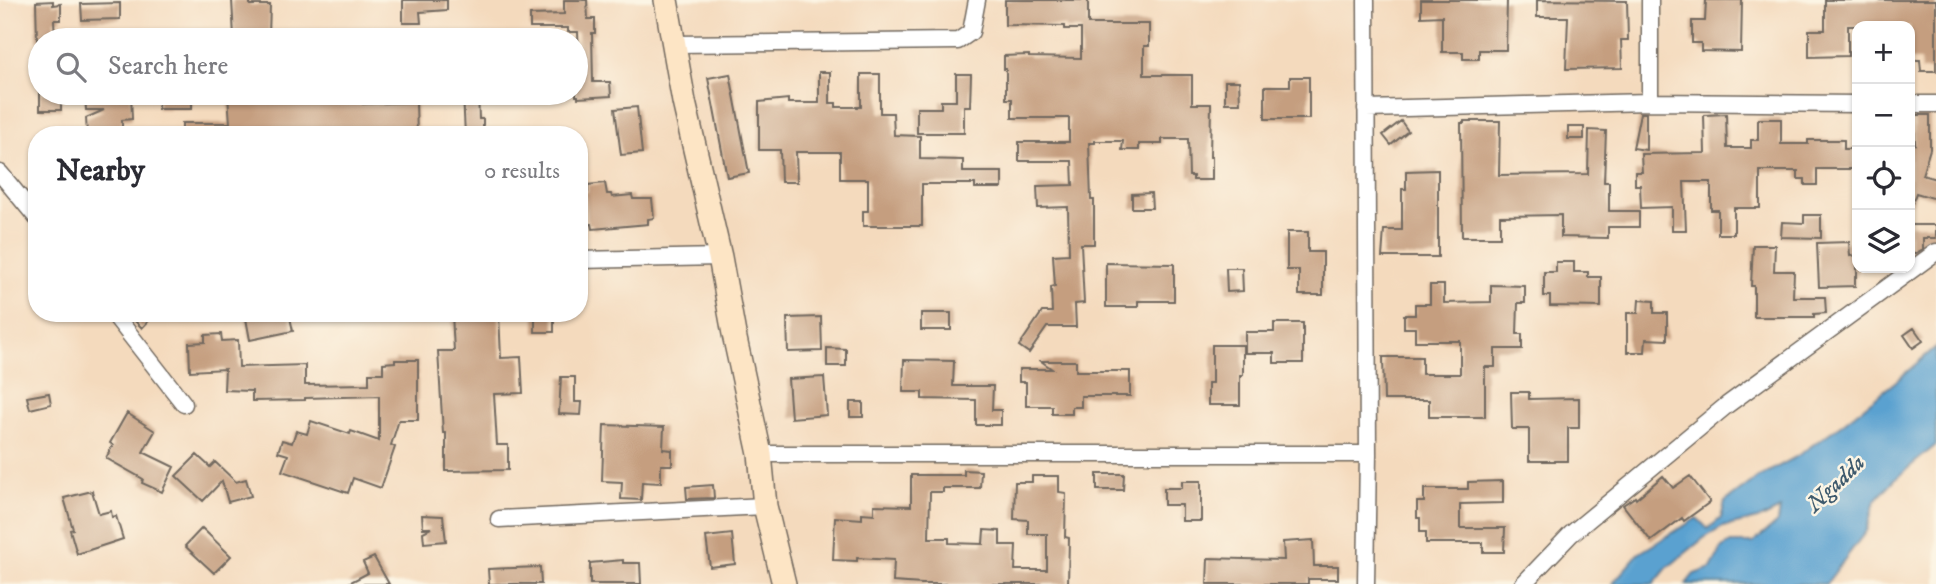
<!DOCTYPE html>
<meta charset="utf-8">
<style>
body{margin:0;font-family:"IM FELL DW Pica",serif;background:#f7f7f7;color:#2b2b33}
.controls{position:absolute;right:21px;top:21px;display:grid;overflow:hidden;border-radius:14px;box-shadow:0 2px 5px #0004}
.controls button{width:63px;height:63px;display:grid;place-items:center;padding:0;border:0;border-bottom:2px solid #e1e1e2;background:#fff;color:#2b2b33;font:35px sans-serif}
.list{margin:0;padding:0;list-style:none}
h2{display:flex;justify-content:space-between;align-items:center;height:91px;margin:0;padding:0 28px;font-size:30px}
h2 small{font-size:23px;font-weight:400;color:#7c7c81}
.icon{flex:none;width:38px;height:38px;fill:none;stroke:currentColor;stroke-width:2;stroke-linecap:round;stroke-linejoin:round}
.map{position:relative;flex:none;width:1936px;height:584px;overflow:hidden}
.search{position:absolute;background:#fff;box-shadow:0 2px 5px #0004;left:28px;top:28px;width:560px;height:77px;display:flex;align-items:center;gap:18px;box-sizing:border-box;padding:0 24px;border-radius:38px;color:#7c7c81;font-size:26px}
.panel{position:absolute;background:#fff;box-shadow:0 2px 5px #0004;left:28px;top:126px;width:560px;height:196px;border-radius:28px}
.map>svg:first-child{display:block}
</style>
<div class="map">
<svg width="1936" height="584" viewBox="0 0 1936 584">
<rect width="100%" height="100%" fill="#fcf5e5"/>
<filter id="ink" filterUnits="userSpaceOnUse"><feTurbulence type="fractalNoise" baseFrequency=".0143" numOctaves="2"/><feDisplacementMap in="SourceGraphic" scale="14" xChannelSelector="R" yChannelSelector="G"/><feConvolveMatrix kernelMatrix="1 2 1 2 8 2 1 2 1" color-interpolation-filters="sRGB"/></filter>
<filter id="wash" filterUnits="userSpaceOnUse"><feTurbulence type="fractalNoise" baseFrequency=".00686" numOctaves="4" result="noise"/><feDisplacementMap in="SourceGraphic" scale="28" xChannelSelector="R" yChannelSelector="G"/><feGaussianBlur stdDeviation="1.57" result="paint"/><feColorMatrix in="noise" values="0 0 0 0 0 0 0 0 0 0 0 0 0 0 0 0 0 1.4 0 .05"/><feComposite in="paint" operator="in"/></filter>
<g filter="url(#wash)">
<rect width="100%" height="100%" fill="#f4dabd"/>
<path fill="#5aa1d0" stroke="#42667e" stroke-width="2" d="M1936,347V445L1895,479L1875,501L1866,531L1826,584H1686L1694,574L1711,568L1722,548L1731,543H1753L1778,522L1780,509L1762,518L1723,527L1704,538L1667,568L1654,584H1612L1638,554L1697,518L1708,529L1721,518L1725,502L1757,478L1796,457L1842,424L1895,382Z"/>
<g id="blocks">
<path fill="#c59e7f" d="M232,0H250V5H270L269,35L234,37Z
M403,0H447V10L420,12L421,23H403Z
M564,0H587L588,19H595V33H592L593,82H610L611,96L578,98V96H576V58H579L578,32H568V28H530V15L564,14Z
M1005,0H1088V24H1149V46H1144V75H1192V104H1211L1210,157H1212V180H1193V176H1189L1188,139H1162V144H1139V150H1122L1123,141H1095V143H1089L1091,200H1094V244H1081L1084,303L1075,304L1076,327H1047L1029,353L1019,346L1042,312H1052L1051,287L1055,286L1053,255L1069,254L1068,207L1038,208L1037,186L1073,185L1072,161H1019V142H1069V118H1012V99H1006V69H1004V56L1029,55V57L1081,58V29H1065V26L1005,25Z
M1421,0H1507L1506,50H1479V59H1463V52H1442V16L1421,17Z
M1537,0L1627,1L1628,40H1621L1622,68L1566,69L1568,17H1537Z
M1706,0H1742L1741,52L1701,51V43H1692V21H1705Z
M1825,0H1936V71H1921L1920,60H1910V26H1848V56L1809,57V30H1825Z
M53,1V5L61,4V20H54L55,40H37L36,2Z
M120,3V19L82,20L81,4Z
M819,72H830V103H836V107H861V74H880V113H893L894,135L920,136V159L963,160V172H1002V188H975V184H922V226H863V211H868V179H840V152H796L797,182H781L780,150H759V102L788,99V103H819Z
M730,74L749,173L727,177L708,78Z
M956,74H971L970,106H964V133H917V108H941V101H956Z
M1290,77H1309V119H1265V86H1290Z
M1225,81H1239L1240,103H1225Z
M40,93H61V110H40Z
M85,93H131L132,119L122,120V135H87L86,118L104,110H86Z
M158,93H192V109H158Z
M272,93H363V104L416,102L417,135H182V123H230L228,95Z
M463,93H478L479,119H483V135H465Z
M637,107L642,153L621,155L615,109Z
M1640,113H1646V150L1633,148Z
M1726,114L1727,148H1751V140H1758V119H1781V144H1808V140H1844V149H1854V169H1817V185H1805V179H1798V171H1760V208H1734V234H1718V210H1711V182H1684L1686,230H1672V207L1641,208L1640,185H1635V172H1642L1641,154L1705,153L1704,115Z
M1914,115H1930V149L1922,175L1936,179V199L1916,193L1912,204L1910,203V142L1915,144Z
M1401,121L1408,131L1391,145L1383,135Z
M1464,121H1500L1499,175L1588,174L1589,130L1606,131L1604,182H1609V211H1639V227H1608V238L1561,237V215L1500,216V237H1462L1461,123H1464Z
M1568,127H1584V139H1568Z
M1438,170V257H1382L1384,230H1402V189H1406V171Z
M605,183L607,194H611L612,197L632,195L633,199H652L654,218L648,219V224L593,229L592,224H588L585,192H588V185Z
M1151,193L1152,208H1132V194Z
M1804,215H1821V238L1781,237L1782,222L1804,223Z
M1910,225H1936V238H1923V249L1916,253H1910Z
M1287,232H1308V252H1323V295H1299V270H1287Z
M1849,242L1850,256L1857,255V277H1855V286L1819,287L1817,243Z
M1753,245H1775L1774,271H1794L1793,297H1825L1826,313L1814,314V317H1754V286H1751Z
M1556,262H1574V272H1588V277H1601V307L1550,306V296H1544V272H1556Z
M1106,263L1174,264V301H1138V307H1106Z
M1226,268H1242L1243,291L1227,292Z
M1430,285H1444V303L1491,302V285L1525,286V303H1518L1517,334H1522V349H1495V367H1485V417H1429V400H1384L1383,357H1422V374H1460V341H1415V328H1404V315H1415V304H1430Z
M1639,300L1654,301V313H1667V340L1646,339L1645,352H1627V313H1638Z
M127,313H156L142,328Z
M245,313H289L293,331L250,340Z
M452,313H499L501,358L521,357L523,393L494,394L497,445H508V470L446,471V433H443L438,351H454Z
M535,313H554V332H535Z
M921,313H951V330H921Z
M821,317L822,351L788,352L787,318Z
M1274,323H1303V363H1274V353H1245V332H1274Z
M1914,328L1923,341L1913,348L1904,335Z
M221,334L222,341L238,340L239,367L305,365V385L369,384V373H383V363L395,362V360H418V420H399L391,445L395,447L381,488L353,478L348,493L282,471L288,455L278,452L282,440L292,443L296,431L307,434L311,421L350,434L351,431L379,441V396L305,398V400L252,401V391L224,390L225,369L190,371L189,343L205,342V335Z
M1212,345H1243V375H1240V405H1208V383H1212Z
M827,348L846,349V366H827Z
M904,360L954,361L953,386H993L992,410H1001V425H976V400L922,399V392H903Z
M1041,361H1076V371H1130V396H1081V407H1072V414H1052V406H1026V382H1019V369H1052Z
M561,377H575V402H582L581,415L559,414Z
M824,377L827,415L791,418L788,379Z
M1511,392H1529V399L1579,398V428H1568V461H1529V429H1512Z
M49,393L51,404L30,409L27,397Z
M850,402H863V417H850Z
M127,413L155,431L143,452L174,467L162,492L142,483L143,479L106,458L113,445L110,443Z
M604,425L664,427L663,449L672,450V465H661V483L642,482L641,500L621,499L622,482L602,481Z
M197,455L210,467L215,462L236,482L246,479L251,496L228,502L222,481L203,501L176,476Z
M964,470L981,471L980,488H943V492H930L929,538H949V543L983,544L984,530L1000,531V545H1016L1015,570H1047V534H1028V520L1014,519L1015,482H1032V476H1059V492L1066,493L1065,537L1069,538L1068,584H922L893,582L894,560L857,558V561L833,560L835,517L862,519V513L874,514V505L911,506V475H964Z
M1097,474H1124L1123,490H1097Z
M1663,476L1673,488L1690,476L1710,502L1684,521L1682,518L1651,541L1623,505L1635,497L1636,499Z
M1182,481H1201V521H1182V505H1164V488H1182Z
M1503,481V503L1460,504V528H1505L1504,552H1483V543H1426V532H1420V518H1417V502H1424V489H1468V482Z
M713,485L714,498L687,499L686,487Z
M92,491L99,514L111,511L112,517L116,516L123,539L77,554L70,530L73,529L64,498Z
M422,515L443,516L446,541L424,543L423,532L431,528H423Z
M202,528L231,556L214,573L185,546Z
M732,534L735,564L710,567L706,537Z
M1313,540L1314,566H1338V579H1308V584H1207L1208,558L1284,560L1283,542Z
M374,557L389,584H347L368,573L363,562Z
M623,560V563H640L641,584H590V563Z
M540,567L541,584H489L488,569Z"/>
</g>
</g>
<g filter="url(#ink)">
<use href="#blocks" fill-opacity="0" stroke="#71685e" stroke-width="2"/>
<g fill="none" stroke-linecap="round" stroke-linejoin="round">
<defs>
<path id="street" d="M1366,0L1368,454L1366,584
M675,44L958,41L971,32L977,0
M1650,102V0
M1910,104H1936
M1366,109L1650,102L1857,104
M0,173L37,218
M579,260L720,257
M113,313L184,404
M760,454H1368
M499,519L765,506
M1523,584L1571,534L1727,405L1936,252"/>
<path id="secondary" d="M666,0L684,102L720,257L734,334L760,454L765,506L784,584"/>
</defs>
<use href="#street" stroke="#71685e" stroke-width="19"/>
<use href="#secondary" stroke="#71685e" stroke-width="26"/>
<use href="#street" stroke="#fff" stroke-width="16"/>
<use href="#secondary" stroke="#fde5c5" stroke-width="23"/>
</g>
</g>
<g text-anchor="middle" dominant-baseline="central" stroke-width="5" stroke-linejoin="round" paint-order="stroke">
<g font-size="23" font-style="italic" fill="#3e5a6d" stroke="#fcf5e5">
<text transform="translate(1836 484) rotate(-44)">Ngadda</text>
</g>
</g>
</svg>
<div class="controls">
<button>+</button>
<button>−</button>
<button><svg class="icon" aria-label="locate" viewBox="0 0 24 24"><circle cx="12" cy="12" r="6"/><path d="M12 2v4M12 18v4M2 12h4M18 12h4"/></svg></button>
<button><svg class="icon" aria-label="layers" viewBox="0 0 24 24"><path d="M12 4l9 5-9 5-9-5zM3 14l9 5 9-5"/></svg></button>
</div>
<div class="search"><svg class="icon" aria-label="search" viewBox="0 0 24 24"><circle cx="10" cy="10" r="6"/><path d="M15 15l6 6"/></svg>Search here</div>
<section class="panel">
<h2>Nearby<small>0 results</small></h2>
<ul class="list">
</ul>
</section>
</div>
